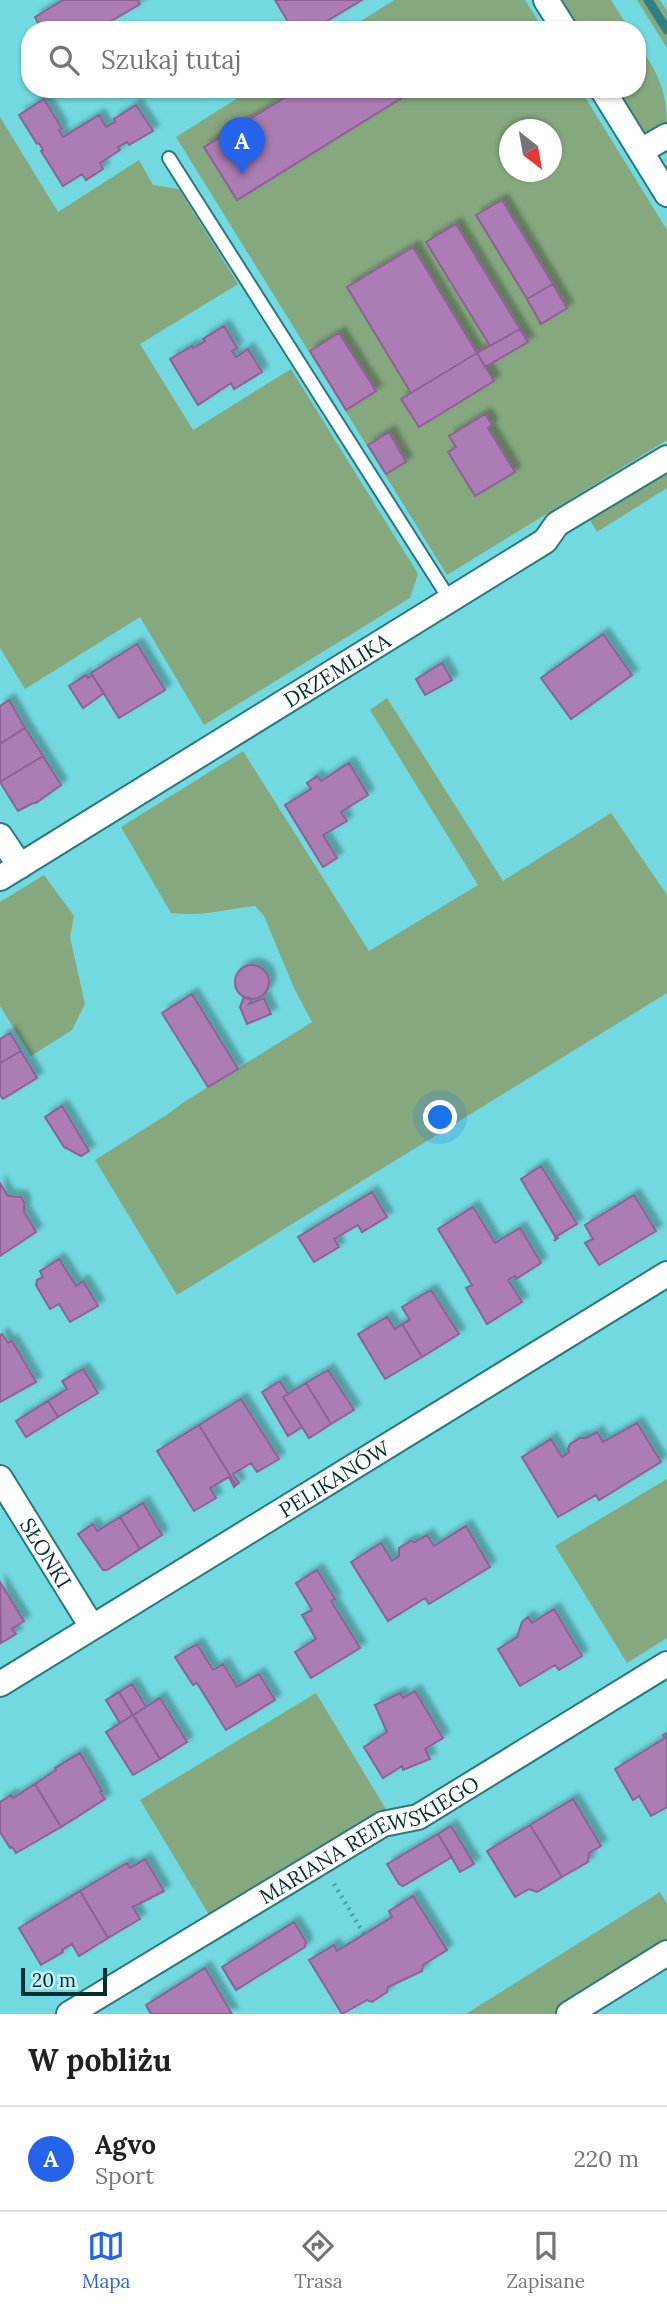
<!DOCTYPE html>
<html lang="pl">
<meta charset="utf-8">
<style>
body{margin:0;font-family:Lora,serif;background:#f6f6f6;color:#202124}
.compass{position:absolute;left:499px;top:119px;width:63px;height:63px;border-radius:50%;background:#fff;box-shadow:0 2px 5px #0004;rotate:149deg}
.scale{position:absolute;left:21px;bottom:18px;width:86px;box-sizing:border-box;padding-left:7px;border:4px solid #002f32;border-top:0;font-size:19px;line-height:24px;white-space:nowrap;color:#002f32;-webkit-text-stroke:5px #c2f1f4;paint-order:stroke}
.you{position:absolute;left:441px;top:1118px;width:24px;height:24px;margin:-18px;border:5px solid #fff;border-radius:50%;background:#1a73e8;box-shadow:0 0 0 10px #1a73e833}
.badge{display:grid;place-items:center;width:46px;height:46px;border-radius:50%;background:#2563eb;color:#fff;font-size:23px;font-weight:700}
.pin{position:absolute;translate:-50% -58px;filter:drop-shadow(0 2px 4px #0008)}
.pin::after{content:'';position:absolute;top:37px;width:24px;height:21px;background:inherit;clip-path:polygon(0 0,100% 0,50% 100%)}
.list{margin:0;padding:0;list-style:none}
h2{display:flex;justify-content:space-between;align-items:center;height:91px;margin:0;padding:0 28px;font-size:30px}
h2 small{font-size:23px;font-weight:400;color:#757577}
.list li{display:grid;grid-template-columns:46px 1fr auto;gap:21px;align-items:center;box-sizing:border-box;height:105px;padding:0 28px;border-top:2px solid #e0e0e0}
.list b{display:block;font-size:26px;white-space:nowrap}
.list p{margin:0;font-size:23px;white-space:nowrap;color:#757577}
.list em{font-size:23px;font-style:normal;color:#757577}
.icon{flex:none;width:38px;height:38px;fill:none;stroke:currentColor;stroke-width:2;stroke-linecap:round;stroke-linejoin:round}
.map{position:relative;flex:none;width:667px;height:2014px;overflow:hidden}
.search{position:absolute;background:#fff;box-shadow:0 2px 5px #0004;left:21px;right:21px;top:21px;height:77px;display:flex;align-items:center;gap:18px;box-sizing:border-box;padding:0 24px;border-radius:28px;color:#757577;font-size:26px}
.sheet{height:196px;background:#fff}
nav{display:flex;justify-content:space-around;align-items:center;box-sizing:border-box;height:98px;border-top:2px solid #e0e0e0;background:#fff;font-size:19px;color:#757577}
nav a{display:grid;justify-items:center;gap:4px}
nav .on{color:#2563eb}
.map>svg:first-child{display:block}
</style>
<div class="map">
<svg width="667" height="2014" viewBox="0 0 667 2014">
<defs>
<filter id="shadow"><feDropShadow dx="6" dy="-6" stdDeviation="2" flood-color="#0004"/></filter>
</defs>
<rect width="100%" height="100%" fill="#72d9e0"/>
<path fill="#85a87f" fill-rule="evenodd" d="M394,0H525L544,30H347Z
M555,0H611L630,30H574Z
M637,0H660L667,11V48Z
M637,41C657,73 667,88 667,127L650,132L640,130L611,89H637Z
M252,89H580L667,230V440L447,575L176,137ZM510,130H552V172H510Z
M0,117L58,212L139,160L153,185L179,189L238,284L140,344L193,430L291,369L418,574L410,598L204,725L140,617L25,689L0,648Z
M667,466V488L597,532L587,515Z
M387,698L503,881L611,813L667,895V993L177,1295L95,1160L171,1112L181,1104L312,1022L294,988L264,916L255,906C226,909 201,917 171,913L121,827L243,751L369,951L478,885L370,710Z
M44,875L74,916L70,937L85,1004L72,1030L31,1056L0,1006V902Z
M667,1479V1638L627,1663L555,1546Z
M316,1693L387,1811L211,1918L140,1800Z
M660,1892L667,1904V1943L553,2014H466Z"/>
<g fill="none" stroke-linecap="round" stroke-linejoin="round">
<path stroke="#2c8186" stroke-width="9" d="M648,0L667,30"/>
</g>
<path fill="#ac7db4" stroke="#8e6196" stroke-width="2" filter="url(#shadow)" d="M63,0H138L140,4L96,30H42L35,17Z
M275,0H362L312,30H293Z
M299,89H416L237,200L204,147Z
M44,99L62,129L59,130L63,137L99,115L106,127L115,122L114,119L136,105L153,131L129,145L127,142L118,147L120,150L100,163L103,169L86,180L82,174L63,186L41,151L43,150L39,143L37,144L19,115Z
M502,200L553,284L527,299L476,215Z
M456,224L520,329L490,346L426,242Z
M413,247L477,353L411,393L347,287Z
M553,284L567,308L541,324L527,299Z
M224,326L237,348L232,351L236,357L248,349L262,372L234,389L231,383L198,405L170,359L192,346L193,348L205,341L203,339Z
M520,329L528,342L485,367L477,353Z
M339,333L376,391L346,410L310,351Z
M477,353L494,381L419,427L401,399Z
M485,414L492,425L488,428L515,472L475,496L448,452L456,447L449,436Z
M389,432L406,462L386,474L368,445Z
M603,634L632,675L571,719L541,678Z
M137,644L165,690L119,718L91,673Z
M442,663L452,680L425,695L416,679Z
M86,675L88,678L92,675L104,693L83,708L69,686Z
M9,700L25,728L0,744V706Z
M25,728L43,756L0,782V744Z
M43,756L61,785L36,803H33L18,811L0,782Z
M349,763L368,795L341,812L347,821L323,835L337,858L323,867L285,805L311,789L307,783L317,776L321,781Z
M235 982a17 17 0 1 1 34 0a17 17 0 1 1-34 0Z
M192,994L238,1069L208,1087L162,1013Z
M244,997L252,999L249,1004L264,998L271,1014L247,1024L240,1007Z
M10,1033L21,1051L0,1063V1039Z
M21,1051L37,1078L3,1099L0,1095V1063Z
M62,1106L89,1151L81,1156L64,1147L45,1117Z
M541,1166L577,1224L557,1236L558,1238L554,1241L556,1238L521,1179Z
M0,1183L8,1196L21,1197L24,1202V1212L36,1232L0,1256Z
M372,1192L387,1217L362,1232L358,1225L334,1239L339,1247L314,1262L298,1237Z
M634,1195L656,1231L599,1265L585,1243L593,1239L585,1225Z
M473,1207L495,1243L520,1228L541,1263L516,1279L515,1276L508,1280L522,1302L487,1324L466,1288L472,1285L438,1229Z
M59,1259L76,1286L83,1281L98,1306L70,1322L59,1304L50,1309L36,1285L37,1280L43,1277L40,1271Z
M431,1290L459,1334L422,1357L402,1324L410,1320L402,1307Z
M387,1317L395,1329L402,1324L422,1357L385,1379L358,1334Z
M2,1334L8,1343L12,1341L36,1382L0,1402V1335Z
M83,1369L98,1393L58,1417L48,1401L67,1389L62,1381Z
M328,1370L354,1410L331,1424L306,1383Z
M280,1381L288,1394L283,1397L302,1427L288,1436L262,1392Z
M306,1383L331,1424L309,1438L283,1397Z
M241,1399L279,1459L257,1472L251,1463L233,1474L239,1483L236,1485L199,1425Z
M48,1401L58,1417L26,1437L16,1421Z
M637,1423L661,1462L599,1500L596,1495L558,1517L522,1457L551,1439L562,1457L569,1452L568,1449L570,1444L580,1438H586L597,1432L603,1442Z
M199,1425L236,1485L234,1487L229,1477L210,1488L216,1498L194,1511L157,1451Z
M143,1503L162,1535L140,1549L120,1517Z
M120,1517L140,1549L107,1570H103L78,1534L93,1524L97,1531Z
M466,1526L490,1567L429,1604L425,1598L388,1621L351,1562L381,1543L392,1561L399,1556V1548L410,1541L415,1542L427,1535L434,1546Z
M317,1570L335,1599L331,1601L360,1648L311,1678L295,1652L316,1639L302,1615L312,1610L296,1583Z
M0,1582L24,1621L12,1629L16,1634L1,1643Z
M554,1609L582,1656L559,1670L555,1665L520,1686L498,1649L517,1637L522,1622L528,1617L532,1623Z
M197,1644L213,1670L223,1664L237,1687L259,1674L275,1700L226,1730L197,1683L193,1685L175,1657Z
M132,1684L146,1707L133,1715L119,1692Z
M415,1691L443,1738L425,1749L430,1759L403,1770L402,1766L383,1778L364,1747L387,1732L375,1705L400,1693L403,1698Z
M119,1692L133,1715L120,1723L106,1700Z
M160,1698L187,1742L160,1759L133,1715Z
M133,1715L160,1759L133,1775L106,1732Z
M667,1733V1807L651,1816L639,1796L633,1800L615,1769L665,1738L663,1735Z
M80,1753L102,1791L100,1792L105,1799L61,1827L35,1784L56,1770L55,1768Z
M35,1784L61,1827L16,1853L12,1847L10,1848L0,1832V1802L11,1795L13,1798Z
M573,1799L601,1846L589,1853L588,1862L562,1877L530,1825Z
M530,1825L562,1877L537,1892L529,1889L515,1897L487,1851Z
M451,1826L474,1864L460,1872L438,1834Z
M438,1834L452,1857L403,1886L399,1884L387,1864Z
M145,1859L164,1891L133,1907L140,1919L108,1938L80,1891L127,1863L130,1868Z
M80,1891L108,1938L79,1956L72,1944L62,1950L63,1952L41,1965L19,1928Z
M413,1896L447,1950L423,1965L422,1971L388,1987L387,1992L372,2002L367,2000L342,2014L309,1960L334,1945L337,1951L392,1917L389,1911Z
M294,1922L306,1942L305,1947L236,1990L222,1967Z
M205,1968L232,2014H151L146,2005Z"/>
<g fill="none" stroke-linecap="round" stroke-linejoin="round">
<defs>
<path id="service" d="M169,158L450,600"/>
<g id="minor">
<path d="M546,0L565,30"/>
<path d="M602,89L667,194"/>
<path d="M641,151L667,136"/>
<path d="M0,836L20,866"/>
<path id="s1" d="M0,878L545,541L557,524L667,458"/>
<path id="s2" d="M0,1478L92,1627"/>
<path id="s3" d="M0,1684L667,1274"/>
<path id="s4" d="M69,2014L383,1824L418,1817L667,1664"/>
<path d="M569,2014L667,1953"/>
</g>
</defs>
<use href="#service" stroke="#287a7f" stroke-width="16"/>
<use href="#minor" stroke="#287a7f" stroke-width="28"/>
<path stroke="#4a9da3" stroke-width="4.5" stroke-dasharray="2 5" stroke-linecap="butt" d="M334,1884L364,1934"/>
<use href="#service" stroke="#fff" stroke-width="12"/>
<use href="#minor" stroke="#fff" stroke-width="24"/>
</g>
<g text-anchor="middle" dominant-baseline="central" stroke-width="5" stroke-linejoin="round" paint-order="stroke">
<g font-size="21" fill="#002f32" stroke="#c2f1f4">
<text stroke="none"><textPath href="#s1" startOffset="396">DRZEMLIKA</textPath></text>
<text stroke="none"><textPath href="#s3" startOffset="392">PELIKANÓW</textPath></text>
<text stroke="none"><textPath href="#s2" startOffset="88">SŁONKI</textPath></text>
<text stroke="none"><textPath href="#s4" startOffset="348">MARIANA REJEWSKIEGO</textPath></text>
</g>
</g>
</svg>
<svg class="compass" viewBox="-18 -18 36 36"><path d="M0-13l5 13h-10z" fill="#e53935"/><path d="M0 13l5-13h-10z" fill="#757577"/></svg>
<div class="scale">20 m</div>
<div class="you"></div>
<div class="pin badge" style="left:242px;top:175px">A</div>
<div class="search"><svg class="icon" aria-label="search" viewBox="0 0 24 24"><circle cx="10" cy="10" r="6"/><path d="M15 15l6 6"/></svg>Szukaj tutaj</div>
</div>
<section class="sheet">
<h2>W pobliżu<small></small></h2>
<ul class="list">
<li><span class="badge">A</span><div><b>Agvo</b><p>Sport</p></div><em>220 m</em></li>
</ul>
</section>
<nav>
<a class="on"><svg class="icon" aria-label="map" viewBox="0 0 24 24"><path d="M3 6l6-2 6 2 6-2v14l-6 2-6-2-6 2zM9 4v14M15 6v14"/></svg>Mapa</a>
<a><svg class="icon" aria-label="directions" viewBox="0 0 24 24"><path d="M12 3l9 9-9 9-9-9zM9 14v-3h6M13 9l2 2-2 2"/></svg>Trasa</a>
<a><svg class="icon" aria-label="saved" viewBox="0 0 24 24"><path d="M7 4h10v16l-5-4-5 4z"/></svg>Zapisane</a>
</nav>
